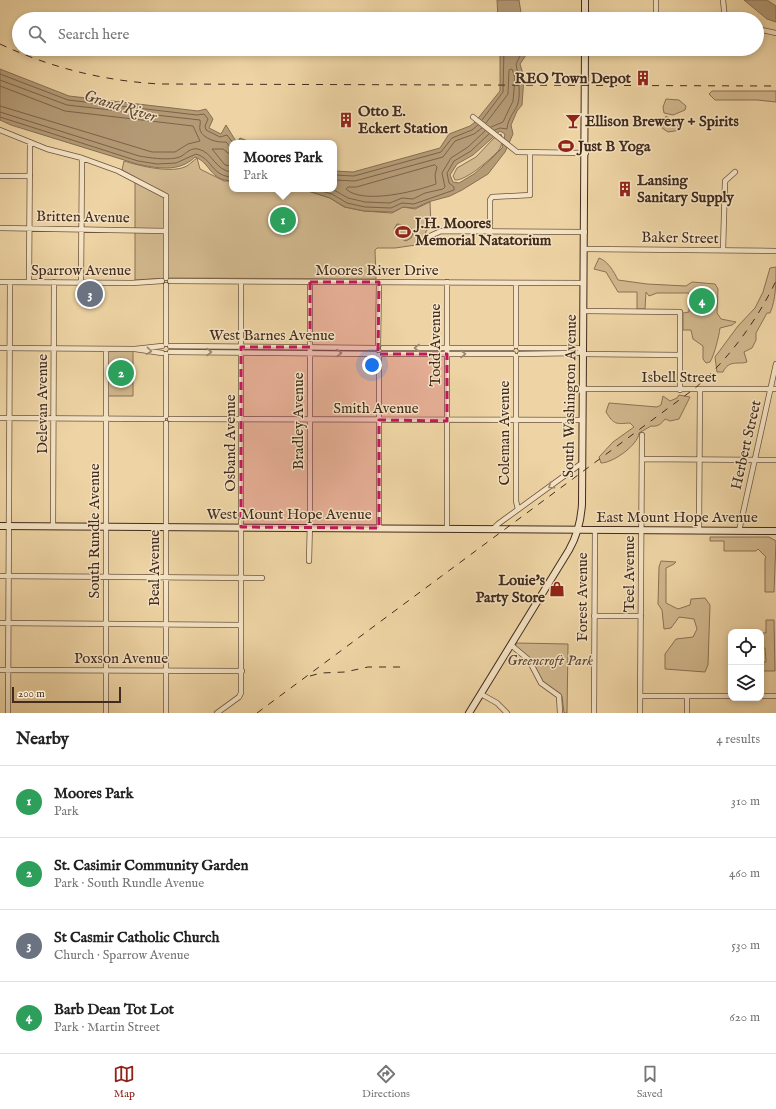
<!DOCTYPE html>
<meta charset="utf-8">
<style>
body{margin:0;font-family:"IM FELL English",serif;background:#f6f6f6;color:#222}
.controls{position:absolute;right:12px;bottom:12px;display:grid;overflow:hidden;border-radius:8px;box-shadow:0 2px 6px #0003}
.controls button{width:36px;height:36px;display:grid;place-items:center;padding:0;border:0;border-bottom:1px solid #e0e0e0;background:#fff;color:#222;font:20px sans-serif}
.scale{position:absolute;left:12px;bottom:10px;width:109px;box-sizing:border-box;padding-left:4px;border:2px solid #422b1d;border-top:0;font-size:11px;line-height:14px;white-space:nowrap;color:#422b1d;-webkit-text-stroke:3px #f4e3c4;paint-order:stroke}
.you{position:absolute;left:372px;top:365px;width:14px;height:14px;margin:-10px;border:3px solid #fff;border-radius:50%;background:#1a73e8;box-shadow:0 0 0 6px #1a73e833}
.badge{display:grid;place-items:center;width:26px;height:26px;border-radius:50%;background:#8f2418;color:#fff;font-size:13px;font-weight:700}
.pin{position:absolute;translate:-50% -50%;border:2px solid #fff;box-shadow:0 1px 4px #0006}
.popup{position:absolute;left:229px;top:140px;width:108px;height:52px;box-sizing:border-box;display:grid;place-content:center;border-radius:8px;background:#fff;filter:drop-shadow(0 1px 3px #0005);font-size:13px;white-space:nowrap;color:#767676}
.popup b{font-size:15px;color:#222}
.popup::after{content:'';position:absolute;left:50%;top:100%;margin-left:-8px;border:8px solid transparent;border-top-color:#fff}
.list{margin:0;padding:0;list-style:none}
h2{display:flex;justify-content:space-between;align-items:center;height:52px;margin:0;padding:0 16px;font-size:17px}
h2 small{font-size:13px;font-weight:400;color:#767676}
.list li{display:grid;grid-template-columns:26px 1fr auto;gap:12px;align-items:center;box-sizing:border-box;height:72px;padding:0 16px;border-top:1px solid #e0e0e0}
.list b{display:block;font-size:15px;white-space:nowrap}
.list p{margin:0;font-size:13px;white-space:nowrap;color:#767676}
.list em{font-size:13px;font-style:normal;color:#767676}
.icon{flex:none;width:22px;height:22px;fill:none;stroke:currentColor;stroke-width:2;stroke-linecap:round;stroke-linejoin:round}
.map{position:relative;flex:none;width:776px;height:713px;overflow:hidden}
.search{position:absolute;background:#fff;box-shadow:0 2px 6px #0003;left:12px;right:12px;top:12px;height:44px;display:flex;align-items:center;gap:10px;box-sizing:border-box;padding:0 14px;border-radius:22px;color:#767676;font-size:15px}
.sheet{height:340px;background:#fff}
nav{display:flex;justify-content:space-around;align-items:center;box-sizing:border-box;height:56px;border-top:1px solid #e0e0e0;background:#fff;font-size:11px;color:#767676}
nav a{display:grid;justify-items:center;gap:2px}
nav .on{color:#8f2418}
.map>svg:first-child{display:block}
</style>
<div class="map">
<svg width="776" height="713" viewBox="0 0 776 713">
<rect width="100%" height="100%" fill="#eed4a4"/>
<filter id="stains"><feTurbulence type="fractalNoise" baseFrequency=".005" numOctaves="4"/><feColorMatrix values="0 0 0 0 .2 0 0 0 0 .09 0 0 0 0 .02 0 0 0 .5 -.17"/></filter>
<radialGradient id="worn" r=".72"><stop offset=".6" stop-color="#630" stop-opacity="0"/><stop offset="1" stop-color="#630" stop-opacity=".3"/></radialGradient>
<path fill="#d1b78d" stroke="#8a7155" d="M712,91H776V102L757,100H715L709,94Z
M666,99L679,100L686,106L685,110L673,115L664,113L663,107Z
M666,116L680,127L681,130L668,132L662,128Z
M501,134C503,139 502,145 499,150C492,158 466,181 455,180L453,176L457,168L476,157L493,139Z
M197,158L200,169L224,181H232V189H301L330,198L344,207L364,211L392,213L403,207L415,209L430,202L431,227L426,231L425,237L430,243L395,248H377L375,250L376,279L168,278L135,280V177L122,170L124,161C140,166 172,174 187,166C190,164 194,160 197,158Z
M599,258C608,261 614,272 618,280L647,284L686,286L692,282L715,284L718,289L717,313L721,319L736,322L732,325L720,328C719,336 714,356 710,362L706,363L703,359V346L693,339L691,330H683V313L689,312V293H657L649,296L646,292L645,309H637V292H618L606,272L594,269Z
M776,267C776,282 776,300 770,313H767L756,333V340L752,348L744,352L747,362C739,365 729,359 723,372H717L715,357L738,326L755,308L763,292L770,268Z
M108,351H133V396H108Z
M679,395L690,397L679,419L670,421L665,419C661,424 658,427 651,426L639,433C638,445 613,463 601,463L599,457L613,442L634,427L630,423C616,424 614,425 606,412L609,403L657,407L661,405L663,396L670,401L677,398Z
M710,537H769L776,541L774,592H765V559L766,557L758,549L756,551H724V541H710Z
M661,561L676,562L674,564L666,568V603L678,609L690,605L691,599L705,598L710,605L708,665L705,672L665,669V654L676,639L693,637L697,629L694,619L679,617L671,628L664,629L662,610L658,604L659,567Z
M766,620H774L775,671H761V662H766L765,648H761V633H766Z
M516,643L568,644L567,713H564L562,696L542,682L530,658L516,646Z"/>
<path fill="#b49b76" stroke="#866e52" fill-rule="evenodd" d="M497,0H519L522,19H498Z
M744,0H767L776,6V22L767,19Z
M500,49H525L526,55L520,64L524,77L522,105L517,111L511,125L513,134L505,152L488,174L462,190L450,196L428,202L415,208L403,207L393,212L364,211L345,207L330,198L303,189H334V171L353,172L440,148L449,134L470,126L475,122L500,91ZM500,131L505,134L502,148L490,160L474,174L459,183L453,182L450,175L457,164L473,155Z
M0,69L69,96L198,111L206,109L213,119L209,128L221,134L226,125L237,143L240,138L253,143H232V181C209,180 211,163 195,157C179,173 156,168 137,164L11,125L0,120Z
M397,224L405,225L411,228L413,234L411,238L406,241L397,237L394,229Z"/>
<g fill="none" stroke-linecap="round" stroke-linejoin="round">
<path stroke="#7b634a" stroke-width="1" d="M0,74L68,100L197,115L204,114L208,119L205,126L206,130L220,137L227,135L233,143
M0,80L67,105L200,120C201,124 199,126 200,130C203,139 218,143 226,142L232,149
M0,86L65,111L193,126L200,141L188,144L175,152H152L0,106
M0,112L139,156C151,158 164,160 176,158C185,157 188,147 198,149C213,152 215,171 232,172
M0,117L138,161L157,164L176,163L196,154C213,159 211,176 232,177
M482,120L503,92L504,49
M486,123L508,94L509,70L512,69L515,78L513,101L503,122L491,127
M495,130L500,128L507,129C508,117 516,111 518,103C521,93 518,74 516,64L521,54V49
M232,156L223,149H212L225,165L232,166
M435,165L437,167L435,175L436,184C417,191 363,205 346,189L348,187H356Z
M334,175L354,176L441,152L452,138L472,130L478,125
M334,180L355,181L443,157L455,141L474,134L482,128
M314,189L332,194L347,203L365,207L391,208L402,203L414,204L454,190V187L449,183L447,173L454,161L471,151L489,134
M332,189L348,198L365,202L390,203L402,198L413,199L425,193L443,189L445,187L442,173L451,158L468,147L485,131"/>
<defs>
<path id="street" d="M723,0L725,19
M656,19V0
M757,29L776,33
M473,117L517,152L586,153
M0,130L47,149L82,158L118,171L166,196V278
M0,176H30
M0,228L166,231
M490,232V200L492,197L530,195V153
M430,236L441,231L585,232
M585,249L776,251
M723,250L725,181L735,172
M170,281L584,283
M0,282L132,283L162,281
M29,282L30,143
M81,282L82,158
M447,282V528
M516,283V346
M584,311L680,312V390
M166,344V285
M162,346L135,349L162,353
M170,346L375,348
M378,346L379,282
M0,348L135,349
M383,348H512
M520,348H578L583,351
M106,349V713
M170,352L375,354
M166,354V416
M382,354H513
M520,354L578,353L583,351
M583,354L680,355
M516,356V501L518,509
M583,389H776
M0,418L163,419
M170,419L583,420
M642,459L776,460
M53,526L54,282
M379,528V355
M494,528L498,524L582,463
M699,531L700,389
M739,531L776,364
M309,561L310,522V282
M0,576L262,578
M594,616H641
M0,623L241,625
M511,645L529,660L541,683L559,696L560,713
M0,670L242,671
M481,694L497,703L507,713
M640,696H731
M687,696V713
M761,696H776
M8,713L10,282
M166,713V423
M217,713L239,697L241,693V282
M594,713L595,530
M640,713L642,435"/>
<path id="secondary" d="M585,0V19
M0,526L776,531
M469,713L569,550C577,536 581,521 582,504L585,49"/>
</defs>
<use href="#street" stroke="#6d553f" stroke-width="6"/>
<use href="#secondary" stroke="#422b1d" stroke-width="8"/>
<use href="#street" stroke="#f4e3c4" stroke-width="4.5"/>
<use href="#secondary" stroke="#f4e3c4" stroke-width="6"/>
<path stroke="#422b1d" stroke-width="1" stroke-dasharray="7 7" stroke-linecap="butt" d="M0,44C51,68 105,81 160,84L776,86
M310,676L321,673L345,672L368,667H407
M257,713L694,389C728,360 756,322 776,281"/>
</g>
<defs><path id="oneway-chevron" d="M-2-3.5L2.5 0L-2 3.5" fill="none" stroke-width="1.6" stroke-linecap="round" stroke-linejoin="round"/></defs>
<g stroke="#9b8770">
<use href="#oneway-chevron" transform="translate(417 348) rotate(-180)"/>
<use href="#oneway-chevron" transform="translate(149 351) rotate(6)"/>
<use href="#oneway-chevron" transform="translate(209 352)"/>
<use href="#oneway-chevron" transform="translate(339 353)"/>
<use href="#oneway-chevron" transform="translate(463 354)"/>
<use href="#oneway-chevron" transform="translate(551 486) rotate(145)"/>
</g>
<path fill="#c2185b" fill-opacity="0.2" stroke="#c2185b" stroke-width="3" stroke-dasharray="8 5" stroke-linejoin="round" d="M310,282H379L378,354H447V421L379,420V528L241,527V347H310Z"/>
<defs>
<symbol id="building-bare" viewBox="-9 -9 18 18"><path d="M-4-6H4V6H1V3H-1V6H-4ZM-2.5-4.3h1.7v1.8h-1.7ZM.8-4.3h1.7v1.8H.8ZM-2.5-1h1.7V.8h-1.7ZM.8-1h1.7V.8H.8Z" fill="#8f2418" stroke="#f4e3c4" stroke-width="2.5" paint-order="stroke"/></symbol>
<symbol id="bar-bare" viewBox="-9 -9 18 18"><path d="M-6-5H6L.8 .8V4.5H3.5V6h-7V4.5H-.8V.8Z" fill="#8f2418" stroke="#f4e3c4" stroke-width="2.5" paint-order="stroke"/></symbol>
<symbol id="stadium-bare" viewBox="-9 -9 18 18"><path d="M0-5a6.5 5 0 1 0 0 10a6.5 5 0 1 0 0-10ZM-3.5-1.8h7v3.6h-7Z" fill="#8f2418" stroke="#f4e3c4" stroke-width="2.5" paint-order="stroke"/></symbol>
<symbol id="shop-bare" viewBox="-9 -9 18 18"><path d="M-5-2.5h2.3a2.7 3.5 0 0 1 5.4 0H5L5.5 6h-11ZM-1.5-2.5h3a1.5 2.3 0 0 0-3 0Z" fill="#8f2418" stroke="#f4e3c4" stroke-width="2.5" paint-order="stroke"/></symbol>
</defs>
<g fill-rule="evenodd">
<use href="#building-bare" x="632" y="67" width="22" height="22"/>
<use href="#building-bare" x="335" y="109" width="22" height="22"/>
<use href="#bar-bare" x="562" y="110" width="22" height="22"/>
<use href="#stadium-bare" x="555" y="135" width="22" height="22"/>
<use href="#building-bare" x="614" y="178" width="22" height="22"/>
<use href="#stadium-bare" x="392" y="221" width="22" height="22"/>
<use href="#shop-bare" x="546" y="578" width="22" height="22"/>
</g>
<g text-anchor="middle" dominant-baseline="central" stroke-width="3" stroke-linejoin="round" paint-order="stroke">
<g font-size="15" font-weight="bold" fill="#422b1d" stroke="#f4e3c4" text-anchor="start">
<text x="631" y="78" text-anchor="end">REO Town Depot</text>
<text x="358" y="111">Otto E.<tspan x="358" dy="17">Eckert Station</tspan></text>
<text x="585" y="121">Ellison Brewery + Spirits</text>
<text x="578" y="146">Just B Yoga</text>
<text x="637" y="180">Lansing<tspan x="637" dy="17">Sanitary Supply</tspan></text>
<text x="415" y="223">J.H. Moores<tspan x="415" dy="17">Memorial Natatorium</tspan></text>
<text x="545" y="580" text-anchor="end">Louie's<tspan x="545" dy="17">Party Store</tspan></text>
</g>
<g font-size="15" fill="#422b1d" stroke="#f4e3c4">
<text transform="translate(83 217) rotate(1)">Britten Avenue</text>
<text transform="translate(680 238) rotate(1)">Baker Street</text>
<text x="81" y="270">Sparrow Avenue</text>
<text x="377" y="270">Moores River Drive</text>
<text x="272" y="335">West Barnes Avenue</text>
<text transform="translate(435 345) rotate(-90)">Todd Avenue</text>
<text x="679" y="377">Isbell Street</text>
<text transform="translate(570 396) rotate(-89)">South Washington Avenue</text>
<text transform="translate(42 404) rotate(-90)">Delevan Avenue</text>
<text x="376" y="408">Smith Avenue</text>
<text transform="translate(298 421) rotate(-90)">Bradley Avenue</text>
<text transform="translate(504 433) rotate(-90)">Coleman Avenue</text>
<text transform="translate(230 443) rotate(-90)">Osband Avenue</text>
<text transform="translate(746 445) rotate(-77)">Herbert Street</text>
<text x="289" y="514">West Mount Hope Avenue</text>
<text x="677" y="517">East Mount Hope Avenue</text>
<text transform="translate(94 531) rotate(-90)">South Rundle Avenue</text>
<text transform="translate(154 568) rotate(-90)">Beal Avenue</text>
<text transform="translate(629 574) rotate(-90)">Teel Avenue</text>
<text transform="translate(582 597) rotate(-90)">Forest Avenue</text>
<text x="121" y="658">Poxson Avenue</text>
</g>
<g font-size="15" font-style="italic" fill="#5f4733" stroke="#f4e3c4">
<text x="550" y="660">Greencroft Park</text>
</g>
<g font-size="16" font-style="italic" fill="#5e4733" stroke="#f4e3c4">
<text transform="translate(120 107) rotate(17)">Grand River</text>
</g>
</g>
<rect width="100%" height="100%" filter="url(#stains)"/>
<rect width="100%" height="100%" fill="url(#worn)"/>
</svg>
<div class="controls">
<button><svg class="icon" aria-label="locate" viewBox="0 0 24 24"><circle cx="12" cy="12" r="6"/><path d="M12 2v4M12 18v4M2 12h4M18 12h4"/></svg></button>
<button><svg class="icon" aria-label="layers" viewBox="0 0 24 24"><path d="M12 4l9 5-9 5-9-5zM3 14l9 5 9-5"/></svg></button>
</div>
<div class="scale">200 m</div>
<div class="you"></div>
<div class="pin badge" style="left:283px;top:220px;background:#2e9e5b">1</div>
<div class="popup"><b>Moores Park</b>Park</div>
<div class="pin badge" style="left:121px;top:373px;background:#2e9e5b">2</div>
<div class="pin badge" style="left:90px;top:294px;background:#6b7280">3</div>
<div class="pin badge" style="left:702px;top:301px;background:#2e9e5b">4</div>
<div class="search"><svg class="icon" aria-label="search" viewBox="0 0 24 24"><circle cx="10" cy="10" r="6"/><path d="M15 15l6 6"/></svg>Search here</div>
</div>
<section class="sheet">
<h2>Nearby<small>4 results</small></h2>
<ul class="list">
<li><span class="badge" style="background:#2e9e5b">1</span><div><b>Moores Park</b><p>Park</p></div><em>310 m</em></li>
<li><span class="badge" style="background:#2e9e5b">2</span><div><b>St. Casimir Community Garden</b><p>Park · South Rundle Avenue</p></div><em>460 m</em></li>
<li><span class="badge" style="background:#6b7280">3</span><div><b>St Casmir Catholic Church</b><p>Church · Sparrow Avenue</p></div><em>530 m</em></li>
<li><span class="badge" style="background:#2e9e5b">4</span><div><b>Barb Dean Tot Lot</b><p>Park · Martin Street</p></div><em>620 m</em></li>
</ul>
</section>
<nav>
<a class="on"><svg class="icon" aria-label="map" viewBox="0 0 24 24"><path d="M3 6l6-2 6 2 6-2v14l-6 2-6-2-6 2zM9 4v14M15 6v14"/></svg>Map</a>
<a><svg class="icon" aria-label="directions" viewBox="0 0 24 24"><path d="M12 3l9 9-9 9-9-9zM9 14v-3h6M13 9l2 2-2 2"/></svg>Directions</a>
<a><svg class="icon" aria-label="saved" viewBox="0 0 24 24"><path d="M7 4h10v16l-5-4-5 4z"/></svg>Saved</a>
</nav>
